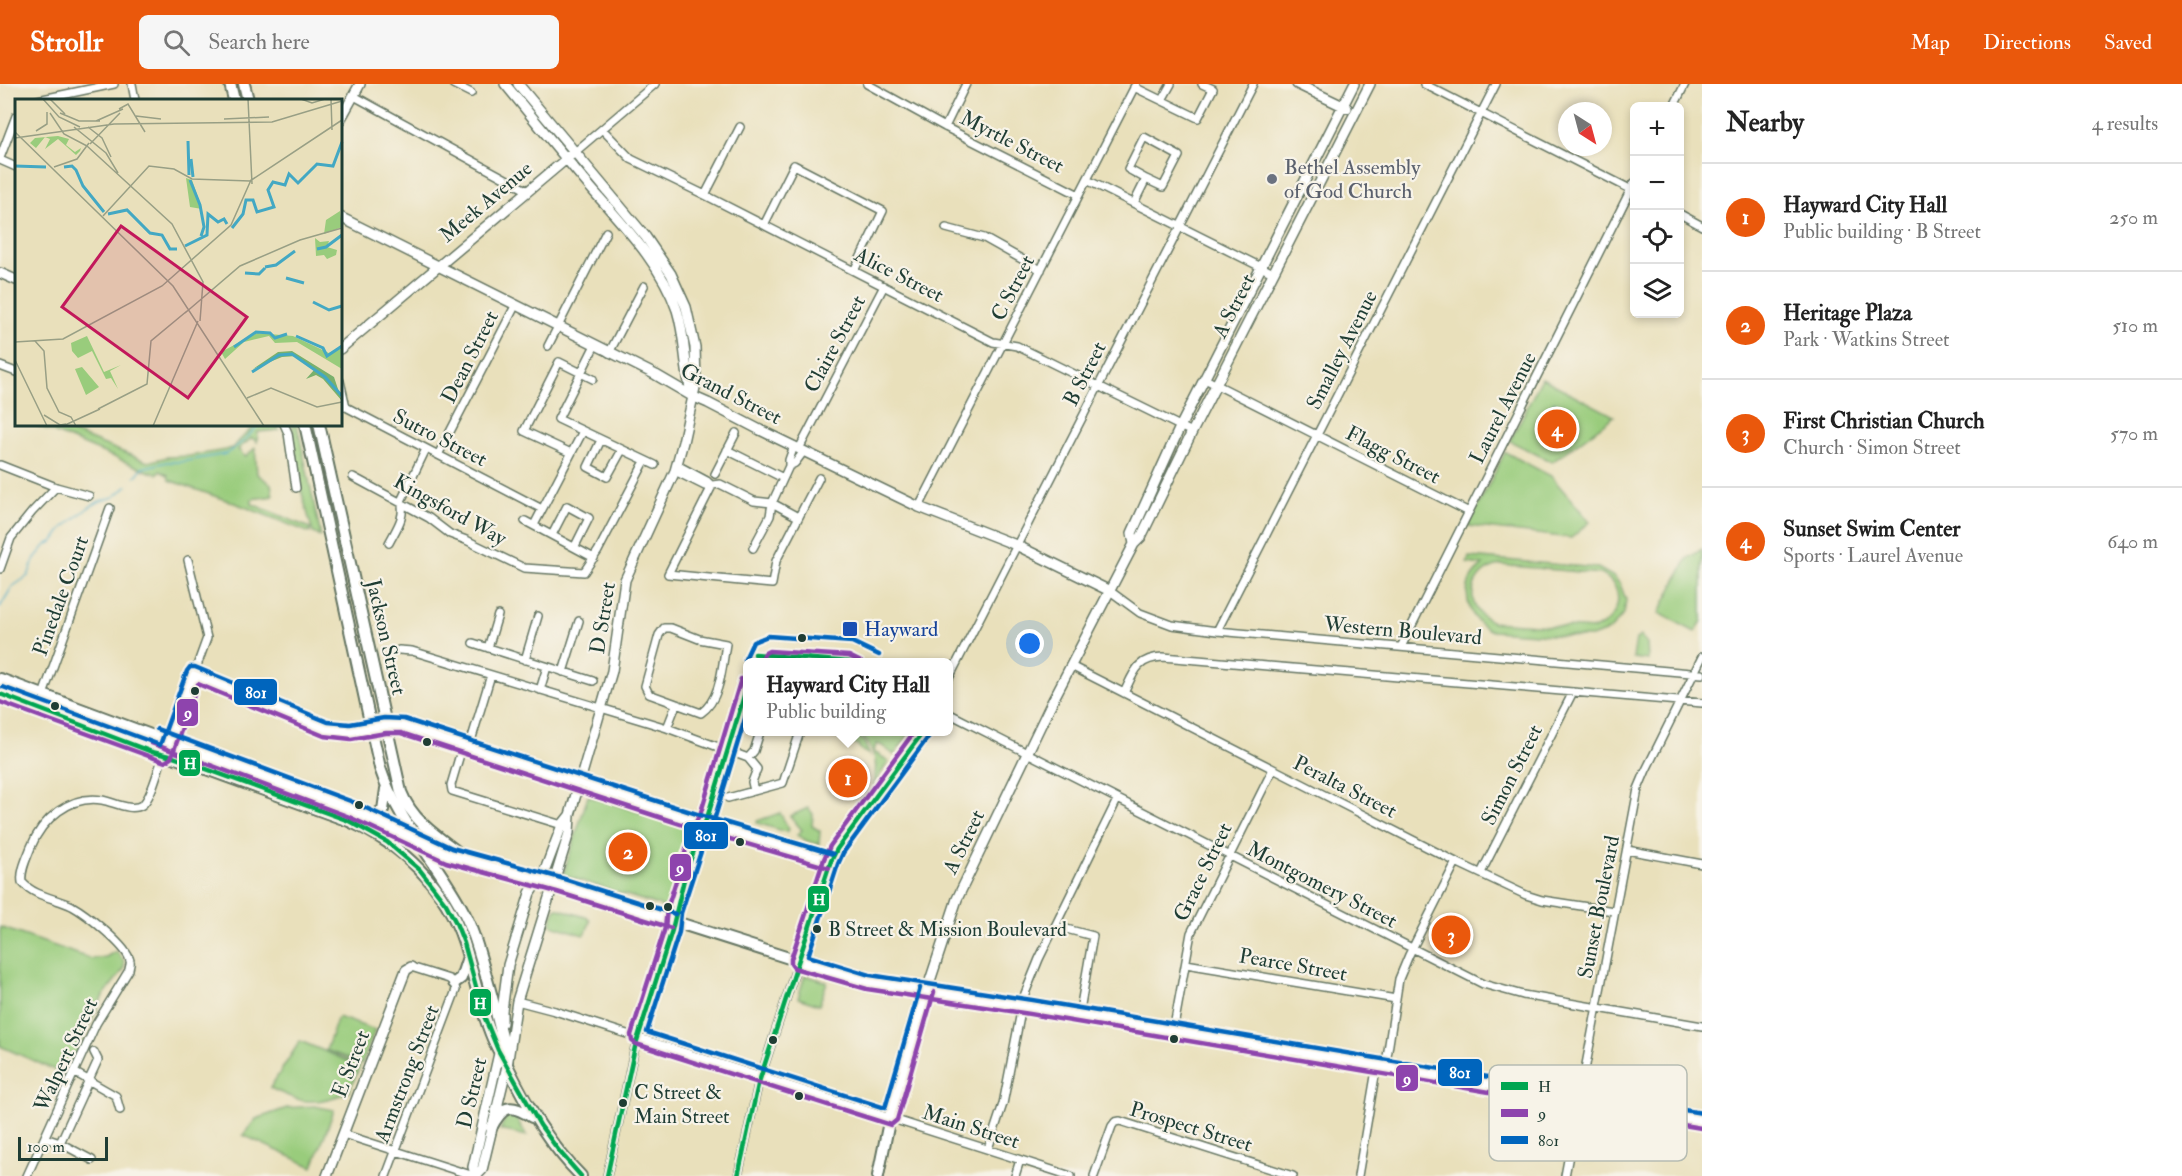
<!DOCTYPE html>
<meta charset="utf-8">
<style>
body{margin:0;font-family:"IM FELL Double Pica",serif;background:#f6f6f6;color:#222}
.controls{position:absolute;right:18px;top:18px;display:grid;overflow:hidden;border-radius:9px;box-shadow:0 3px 9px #0003}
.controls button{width:54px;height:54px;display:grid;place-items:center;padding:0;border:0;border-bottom:2px solid #e0e0e0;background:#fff;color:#222;font:30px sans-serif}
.compass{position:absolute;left:1558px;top:18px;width:54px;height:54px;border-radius:50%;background:#fff;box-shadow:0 3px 9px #0003;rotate:144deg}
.scale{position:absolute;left:18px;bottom:15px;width:90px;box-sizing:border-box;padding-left:6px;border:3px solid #1f3d34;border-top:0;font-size:16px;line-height:21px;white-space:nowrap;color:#1f3d34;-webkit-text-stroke:4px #f7f3e8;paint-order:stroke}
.you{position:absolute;left:1030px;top:560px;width:21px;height:21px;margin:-15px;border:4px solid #fff;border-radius:50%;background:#1a73e8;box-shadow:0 0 0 9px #1a73e833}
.badge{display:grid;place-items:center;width:39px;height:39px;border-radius:50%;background:#ea580c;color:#fff;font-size:20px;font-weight:700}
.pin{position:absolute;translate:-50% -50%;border:3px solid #fff;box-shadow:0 2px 6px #0006}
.popup{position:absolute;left:743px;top:574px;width:210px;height:78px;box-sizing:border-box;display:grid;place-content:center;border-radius:9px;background:#fff;filter:drop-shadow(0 2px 4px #0005);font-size:20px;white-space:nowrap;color:#767676}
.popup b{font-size:22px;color:#222}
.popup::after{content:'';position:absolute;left:50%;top:100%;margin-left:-12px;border:12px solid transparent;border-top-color:#fff}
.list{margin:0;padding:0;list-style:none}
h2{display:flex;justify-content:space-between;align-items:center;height:78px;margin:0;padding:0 24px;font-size:26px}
h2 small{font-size:20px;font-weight:400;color:#767676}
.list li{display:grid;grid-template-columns:39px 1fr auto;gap:18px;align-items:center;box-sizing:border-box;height:108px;padding:0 24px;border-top:2px solid #e0e0e0}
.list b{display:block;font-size:22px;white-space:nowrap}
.list p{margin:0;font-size:20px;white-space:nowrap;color:#767676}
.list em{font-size:20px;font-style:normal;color:#767676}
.icon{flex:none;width:33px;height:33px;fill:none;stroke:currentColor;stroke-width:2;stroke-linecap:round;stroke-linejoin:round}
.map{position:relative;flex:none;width:1702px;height:1092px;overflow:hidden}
header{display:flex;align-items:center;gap:36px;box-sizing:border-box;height:84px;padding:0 30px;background:#ea580c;color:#fff}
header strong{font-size:28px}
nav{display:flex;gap:33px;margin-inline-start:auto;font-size:21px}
.search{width:420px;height:54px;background:#f6f6f6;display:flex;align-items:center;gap:15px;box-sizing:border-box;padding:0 21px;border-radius:9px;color:#767676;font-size:22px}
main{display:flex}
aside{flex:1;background:#fff}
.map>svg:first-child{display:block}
</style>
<header>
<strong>Strollr</strong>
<div class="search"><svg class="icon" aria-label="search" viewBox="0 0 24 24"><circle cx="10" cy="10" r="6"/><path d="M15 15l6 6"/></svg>Search here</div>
<nav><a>Map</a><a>Directions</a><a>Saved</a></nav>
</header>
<main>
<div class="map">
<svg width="1702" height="1092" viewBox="0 0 1702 1092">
<rect width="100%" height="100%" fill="#f7f3e8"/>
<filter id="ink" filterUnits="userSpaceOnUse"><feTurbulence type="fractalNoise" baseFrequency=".0167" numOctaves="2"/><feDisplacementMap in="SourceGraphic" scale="12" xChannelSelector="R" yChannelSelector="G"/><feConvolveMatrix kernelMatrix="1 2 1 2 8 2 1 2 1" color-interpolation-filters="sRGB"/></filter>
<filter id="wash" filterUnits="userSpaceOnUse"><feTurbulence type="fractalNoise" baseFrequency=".008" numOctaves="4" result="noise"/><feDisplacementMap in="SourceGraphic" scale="24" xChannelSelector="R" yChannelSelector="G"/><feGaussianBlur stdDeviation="1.35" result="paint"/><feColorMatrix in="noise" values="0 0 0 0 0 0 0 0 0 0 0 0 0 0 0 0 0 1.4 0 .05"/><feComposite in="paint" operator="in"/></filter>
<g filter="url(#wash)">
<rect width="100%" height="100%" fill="#e9e0bb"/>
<path fill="#99cc7c" stroke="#5c8458" stroke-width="1.5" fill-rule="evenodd" d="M1542,294L1614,332L1552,378L1510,357Z
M36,341H54L148,378L167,373L189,372L226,366L232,364L255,341H277L279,346L258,348L257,358L252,354L238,365L245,373L255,364L257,390L271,400L273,412L252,415V420L310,444V449L240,421L169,396L168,391L160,387L157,390L150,388Z
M292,341H297L321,452L313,449L301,406Z
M1505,368L1551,392L1590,438L1571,454L1468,442Z
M1702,465V537L1695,548L1659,529L1687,475Z
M1469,473L1598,484L1614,493L1620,500L1626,516L1624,530L1610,546L1592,553H1582L1492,547C1471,539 1460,511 1473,491C1476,487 1480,484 1483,481L1467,479ZM1501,481L1601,490C1628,503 1620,537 1594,545L1493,538C1462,526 1468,486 1501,481Z
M1641,552L1647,560L1648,576L1633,574L1636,555Z
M854,648L863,657L870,671L862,667L857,660L853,661L851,657Z
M859,648H911L894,671L881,661L876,660L874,668L889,677L873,702C879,678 875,666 859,648Z
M588,712L693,745L667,824L563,791Z
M808,724L813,730L812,742L820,747L819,760L807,757L797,751L802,746L790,732Z
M780,729L789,745L786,748L757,739V737Z
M557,824L588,834L590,837L586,849L583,851L552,841L551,838L555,826Z
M0,843L92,875L106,873L116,867L124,877V885L103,912L66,991L0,962Z
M805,891L827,898L819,921L798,914Z
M338,933L375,946L362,980L326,966Z
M300,957L360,982L349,1008C313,1022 305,1020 270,1004Z
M314,1022L334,1026L313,1083L243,1051L256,1035L287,1024Z
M513,1029L527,1052L500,1046L507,1030Z"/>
<path fill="#43a8c3" stroke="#31727c" stroke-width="1.5" d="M1554,318L1564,324L1554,342L1544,337Z"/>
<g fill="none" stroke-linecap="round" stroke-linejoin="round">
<path stroke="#43a8c3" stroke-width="1.5" d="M135,393L142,384L167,378H180L226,370L245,356L259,340
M0,523L12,503L28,492L35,474L46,461L54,457L63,444L88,424L100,417L114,413L127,402"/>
</g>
</g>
<g filter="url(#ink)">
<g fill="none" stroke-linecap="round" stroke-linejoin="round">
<defs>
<path id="street" d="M132,0L135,16
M453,0L471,9
M867,0L945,43L1079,111
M1424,0L1634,107
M1134,3L1198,34L1213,5L1202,0
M354,12L528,107
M38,16L114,0
M1162,16L1171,0
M1674,22L1685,0
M945,43L966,0
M603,46L631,75L705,111L993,258L1017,262L1192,348
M575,68L655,0
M0,74L16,32
M0,76L16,83
M1087,96L1273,189
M705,111L740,43
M1134,119L1146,95L1163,103L1179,72L1144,53L1128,85L1146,95
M1680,130L1702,142
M764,141L794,81L883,127L854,187
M946,144L984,154L1041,186
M595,261L558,335L655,381
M548,262L606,148
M609,269L644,202
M0,282L16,288
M1205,295L1469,428
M340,297L346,323L542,425
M284,340L288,349L296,404
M601,356L588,383L607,393L622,366
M799,365L884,202
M727,366L783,394
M571,369L524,347L559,278L593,295
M438,371L515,222
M0,381L56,403L89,412
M677,381L707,397L712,402
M789,382L795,379L804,367
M675,387L705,402L720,400L754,417L772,419L798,433
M715,390L736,349
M353,393L429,434L450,450L466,456L524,484L584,488L598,467L645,377
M712,402L668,490L772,500L776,477L819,394
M401,417L426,365
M919,423L1136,0
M525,437L594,474
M534,441L583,347
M552,451L567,422L589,434L575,462
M389,459C396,445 406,433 401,417
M753,464L770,432L772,419L789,382V376L794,362
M188,476L207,554L194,590
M0,485L11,454L32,428L56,403
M1110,507L1140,529L1172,541L1217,547L1702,590
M664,544H671L699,555L726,560C722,583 721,615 701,629L649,610L645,602L659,551Z
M1217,547L1496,0
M473,559L593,597
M1401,563L1634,99
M488,564L498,531
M399,566L412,567L667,644L748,674L757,685L752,698L754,707
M525,576L538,532
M1071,582L1456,778L1526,811L1542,816L1614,827
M563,588L579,537
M491,591L471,657L461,667L451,701L452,707L562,741
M948,596L1253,0
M540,606L547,583
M1124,609C1134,588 1137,574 1163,573L1702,619
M43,611L110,424
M948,629L1483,900L1523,911L1702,942
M385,641L402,642L698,738L831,777
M667,644L676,621
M748,674L754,667L760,648
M728,714L783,699L800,648
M1627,766L1702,780
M1481,789L1573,608
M1055,842L1093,852L1079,932
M1186,880L1396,915
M517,917L555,927L1071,1092
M1173,948L1191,849L1273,685
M74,988L116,1012L120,1026
M343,1050L474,1092
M45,1054L60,1059L92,1076
M60,1059L98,976L94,968
M988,1065L1003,1020L1024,912L1039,875L1117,716
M27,1092L96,940L129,886C129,883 131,880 130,877C128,863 85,829 72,822C56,814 35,813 22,798C20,787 27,774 31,763C42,735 70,711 102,716C114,718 131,728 142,721C152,714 158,683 164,671
M386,1092L456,906L454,899L449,895L411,883
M607,1092L635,963L672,846C677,809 691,765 708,731L748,597
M738,1092L758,1001L831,777L837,765L909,669L923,648
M1015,1092L1020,1076
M1094,1092L1112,1042L1115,1038L1120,1037L1293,1092
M1358,1092L1375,992L1387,973L1399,895L1409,871L1456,778
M1565,1092L1638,705L1646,686L1702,573"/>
<path id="secondary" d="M505,0C533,34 561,69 590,103C622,140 661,179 677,226C686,255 684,284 692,312
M1297,0L1347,24
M340,36L360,0
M340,133L656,291L692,312L708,319L760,346L919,423L1016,461L1110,507
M0,189L16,196
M340,265L571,71
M1134,460L1132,449L1180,343L1354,0
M164,671L194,590L326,645L350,648L385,641
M927,906L957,815L1051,620L1134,460L1141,453L1192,348L1370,0
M502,939V927L508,881L530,809L545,786L562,741L570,731
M327,1092L404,891L406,886L411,883
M476,1092L482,1086L507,982L517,917L569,749L570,731L612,587L625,496L675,387L683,358L696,299L695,263L686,223L671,190L645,152L518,0
M476,1092L473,1083L500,965"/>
<path id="primary" d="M230,0L234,16
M244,0L248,16
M305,340L380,684C397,736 435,775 461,823C473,844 479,868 486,892C494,920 502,948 507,977
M319,340L401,708C413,739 441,755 466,774
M0,595L350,725L449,771L559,801L858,896L1702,1037
M0,610L152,668L173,673L349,737C402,760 446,803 464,859C474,891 480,925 493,955C497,965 503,974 508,983C528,1024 549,1060 581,1092
M365,732L376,730L383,726L386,705
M454,899L461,894L468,873
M491,1044C503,1021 510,1019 532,1033
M878,1092L892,1023L927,906"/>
</defs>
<use href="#street" stroke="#667663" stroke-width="10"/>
<use href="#secondary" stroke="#667663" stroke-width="12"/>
<use href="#primary" stroke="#667663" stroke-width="14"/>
<use href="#street" stroke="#fff" stroke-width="7"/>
<use href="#secondary" stroke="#fff" stroke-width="9"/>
<use href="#primary" stroke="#fff" stroke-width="10"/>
<defs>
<path id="bus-1" d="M755,570L849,578
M0,610L152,668L173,673L349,737L387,758L420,786L446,820L456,839L464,859L484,932L498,966L540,1041L559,1067L581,1092
M607,1092L635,963L672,846L686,787L708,731L748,599
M738,1092L758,1001L831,777L837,765L923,648"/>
<path id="bus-2" d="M760,578L765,569L769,567L849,572L861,578
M741,595L701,728L693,744L667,825L665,844L631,951L632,957L636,960L891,1041L897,1036L934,908
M0,618L165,678L171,674L198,600L324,652L351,655L386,649H401L696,745L829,784
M914,648L830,762L824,775L791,875V880L794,884L867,905L1030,930L1701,1044
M151,659L347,732L446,778L557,808L671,844"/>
<path id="bus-3" d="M745,575L753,558L768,552L852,558L879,571
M3,603L160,661L187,587L190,583H195L328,638L350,640L384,634L404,635L700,731L833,770
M748,625L715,733L707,749L681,829L679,848L647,948L885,1024L920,904
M157,645L353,718L452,764L561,794L675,830
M929,652L843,769L838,780L808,872L870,891L1032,916L1702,1029"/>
</defs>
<use href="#bus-1" stroke="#f7f3e8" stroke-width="9"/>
<use href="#bus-2" stroke="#f7f3e8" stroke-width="9"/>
<use href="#bus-3" stroke="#f7f3e8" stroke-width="9"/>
<use href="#bus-1" stroke="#00a651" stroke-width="4.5"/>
<use href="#bus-2" stroke="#8e44ad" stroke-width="4.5"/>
<use href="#bus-3" stroke="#0065bd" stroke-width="4.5"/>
</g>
</g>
<circle fill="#6b7280" stroke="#f7f3e8" stroke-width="2" cx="1272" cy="95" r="6"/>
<rect fill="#1a4fb4" stroke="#f7f3e8" stroke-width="2" x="842" y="537" width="16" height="16" rx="3"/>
<g fill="#1f3d34" stroke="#f7f3e8" stroke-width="2">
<circle cx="802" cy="554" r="5"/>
<circle cx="195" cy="607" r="5"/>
<circle cx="55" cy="622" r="5"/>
<circle cx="427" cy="658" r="5"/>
<circle cx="359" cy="721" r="5"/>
<circle cx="740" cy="758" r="5"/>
<circle cx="650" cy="822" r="5"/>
<circle cx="668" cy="823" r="5"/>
<circle cx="817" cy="845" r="5"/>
<circle cx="1174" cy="955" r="5"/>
<circle cx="773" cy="956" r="5"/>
<circle cx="799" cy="1012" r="5"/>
<circle cx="623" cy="1019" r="5"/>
</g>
<g text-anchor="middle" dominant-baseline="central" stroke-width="4.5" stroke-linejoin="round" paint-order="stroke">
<g font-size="20" fill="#1f3d34" stroke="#f7f3e8" text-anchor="start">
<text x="828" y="845">B Street &amp; Mission Boulevard</text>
<text x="634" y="1008">C Street &amp;<tspan x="634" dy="24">Main Street</tspan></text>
</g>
<g font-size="21" fill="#1f3d34" stroke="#f7f3e8">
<text transform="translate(1012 58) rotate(27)">Myrtle Street</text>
<text transform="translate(486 118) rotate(-40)">Meek Avenue</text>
<text transform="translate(899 191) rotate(27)">Alice Street</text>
<text transform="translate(1013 204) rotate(-63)">C Street</text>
<text transform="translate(1234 222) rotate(-63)">A Street</text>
<text transform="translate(835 260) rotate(-62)">Claire Street</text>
<text transform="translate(1342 266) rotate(-63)">Smalley Avenue</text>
<text transform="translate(470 273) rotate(-63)">Dean Street</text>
<text transform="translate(1085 290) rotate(-63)">B Street</text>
<text transform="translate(731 310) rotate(27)">Grand Street</text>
<text transform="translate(1503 324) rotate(-63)">Laurel Avenue</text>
<text transform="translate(440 354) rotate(27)">Sutro Street</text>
<text transform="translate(1393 371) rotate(27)">Flagg Street</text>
<text transform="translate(450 426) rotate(29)">Kingsford Way</text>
<text transform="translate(61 512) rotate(-70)">Pinedale Court</text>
<text transform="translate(603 534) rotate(-81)">D Street</text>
<text transform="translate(1403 547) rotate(5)">Western Boulevard</text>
<text transform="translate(386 553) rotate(77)">Jackson Street</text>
<text transform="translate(1512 691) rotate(-63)">Simon Street</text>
<text transform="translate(1345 703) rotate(27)">Peralta Street</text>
<text transform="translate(964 758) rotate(-64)">A Street</text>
<text transform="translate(1203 788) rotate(-64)">Grace Street</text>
<text transform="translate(1322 801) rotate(27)">Montgomery Street</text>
<text transform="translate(1599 823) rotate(-79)">Sunset Boulevard</text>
<text transform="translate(1293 881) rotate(10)">Pearce Street</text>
<text transform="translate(66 971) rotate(-65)">Walpert Street</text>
<text transform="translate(351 980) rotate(-69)">E Street</text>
<text transform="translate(407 990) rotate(-69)">Armstrong Street</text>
<text transform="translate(472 1009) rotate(-77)">D Street</text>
<text transform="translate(971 1043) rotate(18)">Main Street</text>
<text transform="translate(1191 1043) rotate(17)">Prospect Street</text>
</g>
<g font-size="21" fill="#5b616d" stroke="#f7f3e8" text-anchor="start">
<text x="1284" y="83">Bethel Assembly<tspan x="1284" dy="24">of God Church</tspan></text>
</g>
<g font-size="21" fill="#164399" stroke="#f7f3e8" text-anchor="start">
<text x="864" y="545">Hayward</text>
</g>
</g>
<g transform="translate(15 15)">
<rect width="327" height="327" fill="#e9e0bb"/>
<path d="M43,37L54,40L51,46L60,53L66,49L65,52L61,56L43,40L30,50L35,40L30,38L21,49L15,44L20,39ZM171,79L177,81L187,110L175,108ZM325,112L327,128L309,135L311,121ZM300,139L305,143L314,142L312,148L322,151L321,156L312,160L309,156L301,157ZM242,234L278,237L314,254L327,248V270L282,243L260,244L254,237L229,243L210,260L206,253ZM72,237L89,273L106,266L95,272L103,290L96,279L91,280L77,252L63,259L57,252L56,244ZM67,268L84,288L71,296L60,270Z" fill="#99cc7c"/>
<path d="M277,252L319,278L327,302L308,280L301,276L291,280L299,271L281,257L267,258L238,270L263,253Z" fill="#7ab06c"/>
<path fill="none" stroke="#43a8c3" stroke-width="3" d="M173,42L174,76M176,60L178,78M0,67L31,68M49,68L57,67L61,71L68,87L89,113M175,81L185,106L189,128L186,137M93,115L112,111L135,134L147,136L155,150H162M217,129L228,115L231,101H238L242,113L259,108L253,91L258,83L270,86L274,75L283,84L302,65L318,67L327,43M170,147L192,136L193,115L203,123L209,120L212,125M302,150L311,148L327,136M250,168L261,166L280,152M230,174L244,175L250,169M271,179L289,184M298,203L314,211L327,207M281,237L308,249L312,257L327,247M219,248L241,233L255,234L260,239L272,235M237,273L264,256L277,255L310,278L327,297"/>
<path fill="none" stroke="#989f85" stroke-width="1.5" d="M28,0L44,18L65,28M35,0L50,15M233,0L237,85M286,0L297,4L310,0M316,0L317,31M104,10L113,5L130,33M35,14L49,35L72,47M45,14L64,22H85M121,17L146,20M209,20L254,18M81,22L108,10M59,28L91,54L103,74M73,28L87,39L96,58M21,32L32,25V13M0,33L158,187L249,327M0,39L99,25L257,23L327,2M75,45L105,14M72,47L157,125L188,183L185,222M39,68L62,60L74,44M88,117L134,67L159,70L177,80L235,82L327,21M170,214L225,167L285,141L327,129M20,242L29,252L32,289L44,313L56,318L61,327M0,243L48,240L147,187L216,126L236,81M0,261L32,327M232,299L256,289L302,308L327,303M83,310L132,285L136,242L172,212M29,316L45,326L51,325M48,327L85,310M138,327L183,222"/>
<path fill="#c2185b" fill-opacity="0.15" stroke="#c2185b" stroke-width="3" d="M106,127L232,218L173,299L47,208Z"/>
<rect width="327" height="327" fill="none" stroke="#1f3d34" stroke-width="3"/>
</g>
<rect x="1489" y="981" width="198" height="96" rx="9" fill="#f7f3e8" stroke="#b6bcb2" stroke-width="1.5"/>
<rect x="1501" y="998" width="27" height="8" fill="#00a651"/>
<rect x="1501" y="1025" width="27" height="8" fill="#8e44ad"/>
<rect x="1501" y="1052" width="27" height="8" fill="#0065bd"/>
<g font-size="16" fill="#1f3d34">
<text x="1538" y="1008">H</text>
<text x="1538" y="1035">9</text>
<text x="1538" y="1062">801</text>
</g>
<g stroke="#f7f3e8" stroke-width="2">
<rect x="233" y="594" width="45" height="28" rx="6" fill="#0065bd"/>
<rect x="176" y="614" width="23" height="29" rx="6" fill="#8e44ad"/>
<rect x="178" y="665" width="23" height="28" rx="6" fill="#00a651"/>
<rect x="683" y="737" width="46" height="29" rx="6" fill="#0065bd"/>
<rect x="669" y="769" width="23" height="29" rx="6" fill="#8e44ad"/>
<rect x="807" y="801" width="23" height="28" rx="6" fill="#00a651"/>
<rect x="469" y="904" width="23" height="29" rx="6" fill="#00a651"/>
<rect x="1437" y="974" width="46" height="29" rx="6" fill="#0065bd"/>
<rect x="1395" y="980" width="24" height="28" rx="6" fill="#8e44ad"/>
</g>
<g font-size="16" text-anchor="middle" font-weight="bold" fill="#fff">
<text x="256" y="614">801</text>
<text x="188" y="634">9</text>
<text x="190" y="685">H</text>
<text x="706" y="757">801</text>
<text x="680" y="789">9</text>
<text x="819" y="821">H</text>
<text x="480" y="925">H</text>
<text x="1460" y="994">801</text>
<text x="1407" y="1000">9</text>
</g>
</svg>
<div class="controls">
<button>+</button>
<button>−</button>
<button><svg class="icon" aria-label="locate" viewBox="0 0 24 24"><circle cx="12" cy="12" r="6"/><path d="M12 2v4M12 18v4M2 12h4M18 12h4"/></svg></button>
<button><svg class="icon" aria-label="layers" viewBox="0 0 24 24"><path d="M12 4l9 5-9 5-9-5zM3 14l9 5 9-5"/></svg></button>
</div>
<svg class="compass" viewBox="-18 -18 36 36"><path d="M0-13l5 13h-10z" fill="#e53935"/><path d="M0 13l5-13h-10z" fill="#767676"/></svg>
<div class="scale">100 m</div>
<div class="you"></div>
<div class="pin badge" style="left:848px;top:694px">1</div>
<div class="popup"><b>Hayward City Hall</b>Public building</div>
<div class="pin badge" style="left:628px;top:768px">2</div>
<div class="pin badge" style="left:1451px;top:851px">3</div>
<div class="pin badge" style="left:1557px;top:345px">4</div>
</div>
<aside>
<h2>Nearby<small>4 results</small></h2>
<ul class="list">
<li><span class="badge">1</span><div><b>Hayward City Hall</b><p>Public building · B Street</p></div><em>250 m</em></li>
<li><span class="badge">2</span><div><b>Heritage Plaza</b><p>Park · Watkins Street</p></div><em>510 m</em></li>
<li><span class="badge">3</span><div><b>First Christian Church</b><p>Church · Simon Street</p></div><em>570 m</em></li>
<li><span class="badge">4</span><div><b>Sunset Swim Center</b><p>Sports · Laurel Avenue</p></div><em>640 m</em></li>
</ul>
</aside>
</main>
